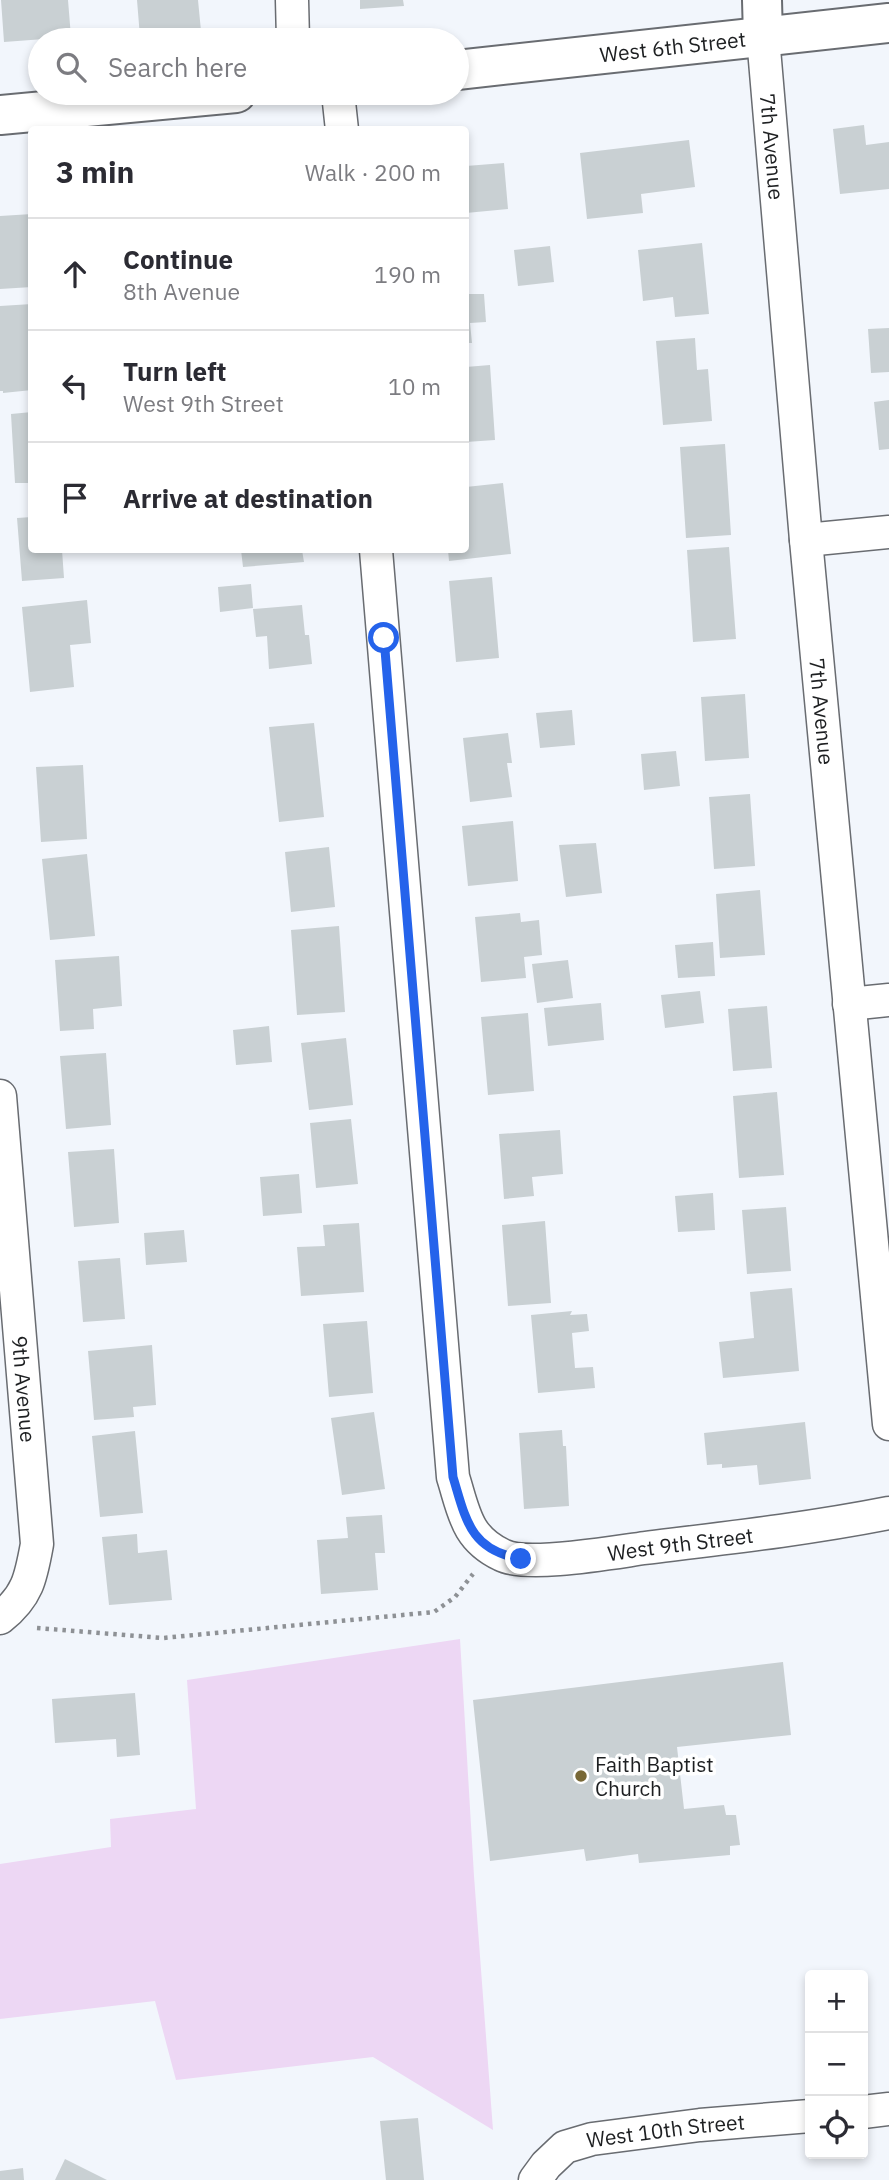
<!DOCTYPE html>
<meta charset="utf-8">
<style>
body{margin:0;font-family:"IBM Plex Sans",sans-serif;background:#f7f7f7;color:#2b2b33}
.controls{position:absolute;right:21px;bottom:21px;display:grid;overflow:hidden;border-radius:7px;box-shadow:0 4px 10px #0003}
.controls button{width:63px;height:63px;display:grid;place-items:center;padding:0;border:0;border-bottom:2px solid #e1e1e2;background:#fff;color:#2b2b33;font:35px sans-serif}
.stop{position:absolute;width:21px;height:21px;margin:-16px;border:5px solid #2563eb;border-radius:50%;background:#fff}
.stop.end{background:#2563eb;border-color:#fff;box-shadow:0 2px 7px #0008}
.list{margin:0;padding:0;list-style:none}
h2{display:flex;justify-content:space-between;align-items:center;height:91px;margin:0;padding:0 28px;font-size:30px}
h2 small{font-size:23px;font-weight:400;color:#7c7c81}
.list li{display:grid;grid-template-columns:46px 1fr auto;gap:21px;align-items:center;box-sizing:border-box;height:112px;padding:0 28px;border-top:2px solid #e1e1e2}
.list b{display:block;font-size:26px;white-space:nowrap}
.list p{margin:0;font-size:23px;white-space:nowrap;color:#7c7c81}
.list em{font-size:23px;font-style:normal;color:#7c7c81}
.icon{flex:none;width:38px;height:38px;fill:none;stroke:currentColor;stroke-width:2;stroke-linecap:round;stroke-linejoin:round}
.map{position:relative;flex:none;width:889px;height:2180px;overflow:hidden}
.search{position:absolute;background:#fff;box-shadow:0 4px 10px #0003;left:28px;top:28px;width:441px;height:77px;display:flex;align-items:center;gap:18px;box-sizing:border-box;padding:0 24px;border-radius:38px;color:#7c7c81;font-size:26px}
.panel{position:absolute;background:#fff;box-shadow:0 4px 10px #0003;left:28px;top:126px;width:441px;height:427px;border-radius:7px}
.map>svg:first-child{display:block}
</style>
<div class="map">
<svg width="889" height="2180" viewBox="0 0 889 2180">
<rect width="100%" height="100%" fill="#f2f6fc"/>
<path fill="#edd7f4" d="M460,1639L474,1876L493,2130L373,2057L176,2080L155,2001L0,2019V1864L111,1847L110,1819L196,1809L187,1680Z"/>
<path fill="#c9d0d3" d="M1,0H68L71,37L4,42Z
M137,0H198L201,31L140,37Z
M360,0H403L404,6L360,9Z
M864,125L866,145L889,142V189L840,194L833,129Z
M689,140L695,187L641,194L643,213L587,219L580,153Z
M504,163L508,209L466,213V166Z
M32,214V287L0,289V216Z
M702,243L709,314L675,317L673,297L643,301L638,250Z
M550,246L554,282L518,286L514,250Z
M466,282H468V294H484L486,322L470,323L472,343H466Z
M32,304V390L3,393V391H0V306Z
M889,328V372L871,373L868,329Z
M695,338L697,370L708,369L712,421L663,425L656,341Z
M490,365L495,440L466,442V367Z
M889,400V449L879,450L874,402Z
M32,412V483H15L11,414Z
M725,444L731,535L686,538L680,447Z
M503,483L511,554L449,561L448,550H466V487Z
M32,517V550H62L64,578L22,581L17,518Z
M729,547L736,639L693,642L687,550Z
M241,550H302L304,562L243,567Z
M492,577L499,658L456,662L449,581Z
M251,584L253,608L220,612L218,587Z
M87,600L91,643L70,645L74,687L30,692L22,607Z
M302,605L305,635H309L312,664L269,669L267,636L256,637L253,609Z
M745,694L749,758L705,761L701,697Z
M572,710L575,745L540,748L536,713Z
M314,723L324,817L279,822L269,727Z
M508,733L512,763H507L512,797L470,802L463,738Z
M676,751L680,786L644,790L641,754Z
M83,765L87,839L41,842L36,767Z
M750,794L755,866L714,869L709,797Z
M513,821L518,881L468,886L462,826Z
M596,843L602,893L566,897L559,845Z
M329,847L335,907L291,912L285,852Z
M87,854L95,936L50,940L42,859Z
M760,890L765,955L720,958L716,894Z
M520,913L521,922L539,920L542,955L524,957L526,978L481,982L475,917Z
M339,926L345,1012L297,1015L291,930Z
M713,942L715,976L678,978L675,945Z
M119,956L122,1006L93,1009L94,1029L60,1031L55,960Z
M568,960L573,998L537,1003L532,964Z
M700,991L704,1023L665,1028L661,995Z
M601,1003L604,1040L548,1046L544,1008Z
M767,1006L772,1068L733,1071L728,1009Z
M528,1013L534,1091L488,1095L481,1017Z
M269,1026L272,1062L236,1065L233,1030Z
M346,1038L353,1105L309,1110L301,1043Z
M106,1053L111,1125L66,1129L60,1056Z
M777,1092L784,1175L739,1178L733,1096Z
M351,1119L358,1184L316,1188L310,1123Z
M560,1130L563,1174L532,1177L534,1196L504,1199L499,1134Z
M114,1149L119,1223L74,1227L68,1152Z
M299,1174L302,1213L263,1216L260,1177Z
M713,1193L715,1230L678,1232L675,1196Z
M786,1207L791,1271L747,1274L742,1210Z
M545,1221L551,1303L508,1306L502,1225Z
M359,1223L364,1292L301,1296L297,1247L325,1246L323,1225Z
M184,1230L187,1262L146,1265L144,1233Z
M120,1258L125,1319L83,1322L78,1261Z
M792,1288L799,1371L723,1378L719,1342L754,1338L750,1292Z
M572,1311L570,1315L587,1314L589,1331L572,1333L575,1368L593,1367L595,1388L538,1393L531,1315Z
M367,1321L373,1393L329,1397L323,1324Z
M152,1345L156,1405L133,1407L134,1417L94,1420L88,1351Z
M374,1412L385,1489L342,1495L331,1418Z
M805,1422L811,1479L759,1485L757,1465L722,1468V1464L707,1465L704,1433Z
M562,1430L563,1446H566L569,1506L524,1509L519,1433Z
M135,1431L143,1513L100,1517L92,1436Z
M382,1515L385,1553H375L378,1590L321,1594L317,1540L348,1538L346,1517Z
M137,1534L138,1553L167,1550L172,1600L109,1605L102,1537Z
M783,1662L791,1735L677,1747L684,1809L724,1805L726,1815H736L740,1845L730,1846V1855L639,1863L638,1854L586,1861L584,1849L490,1861L473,1700Z
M135,1693L140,1755L117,1757L116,1739L55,1743L52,1699Z
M418,2118L424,2180H386L380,2121Z
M65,2159L107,2180H55Z
M23,2168L24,2180H0V2171Z"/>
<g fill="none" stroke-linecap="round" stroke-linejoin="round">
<defs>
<g id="street">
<path d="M292,0L293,40"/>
<path id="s1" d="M763,37L806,540L889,1424"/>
<path d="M338,93L342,130"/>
<path d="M806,540L889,532"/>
<path id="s2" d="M376,550L453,1477C464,1512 466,1538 502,1555C526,1568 615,1552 645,1548C727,1538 808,1529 889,1513"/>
<path d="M849,1004L889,1000"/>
<path id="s3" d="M0,1096L37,1544C31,1577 28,1596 0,1618"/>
<path d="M863,2112L889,2109"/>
<path id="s4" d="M535,2180L546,2165L565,2147L592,2139L700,2125L810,2116"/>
</g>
<g id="secondary">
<path d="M762,0L763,37"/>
<path id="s5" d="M457,70L889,23"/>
<path d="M0,115L236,93"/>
</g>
</defs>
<use href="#street" stroke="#696c71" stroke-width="35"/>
<use href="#secondary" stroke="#696c71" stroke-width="42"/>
<path stroke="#8e9195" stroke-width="4.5" stroke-dasharray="3.5 5" stroke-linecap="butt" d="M37,1628L163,1638L434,1612L455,1597L473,1574"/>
<use href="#street" stroke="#fff" stroke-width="32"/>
<use href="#secondary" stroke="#fff" stroke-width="38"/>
</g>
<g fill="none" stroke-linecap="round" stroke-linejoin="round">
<path stroke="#2563eb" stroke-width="9" d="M384,638L453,1477C466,1520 470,1550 521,1559"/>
</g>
<circle fill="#786836" stroke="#fff" stroke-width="2.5" cx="581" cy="1776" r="7"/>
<g text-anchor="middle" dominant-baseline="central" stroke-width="7" stroke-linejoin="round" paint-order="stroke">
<g font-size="21" fill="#1d1f21" stroke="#fff">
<text stroke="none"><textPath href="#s5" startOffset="217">West 6th Street</textPath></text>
<text stroke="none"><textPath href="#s1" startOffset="110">7th Avenue</textPath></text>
<text stroke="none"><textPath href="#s1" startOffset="677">7th Avenue</textPath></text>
<text stroke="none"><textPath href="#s3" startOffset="294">9th Avenue</textPath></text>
<text stroke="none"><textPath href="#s2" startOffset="1206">West 9th Street</textPath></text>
<text stroke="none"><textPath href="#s4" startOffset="147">West 10th Street</textPath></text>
</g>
<g font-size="21" fill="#1d1f21" stroke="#fff" text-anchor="start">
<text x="595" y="1764">Faith Baptist<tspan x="595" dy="24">Church</tspan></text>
</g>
</g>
</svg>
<div class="controls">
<button>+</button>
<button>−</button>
<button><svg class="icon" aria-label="locate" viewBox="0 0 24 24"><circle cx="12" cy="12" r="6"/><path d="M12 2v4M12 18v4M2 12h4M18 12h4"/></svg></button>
</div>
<div class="stop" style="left:384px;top:638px"></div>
<div class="stop end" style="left:521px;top:1559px"></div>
<div class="search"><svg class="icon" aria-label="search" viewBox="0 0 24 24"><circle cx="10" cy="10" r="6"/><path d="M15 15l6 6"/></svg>Search here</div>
<section class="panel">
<h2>3 min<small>Walk · 200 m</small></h2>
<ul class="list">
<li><svg class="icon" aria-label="ahead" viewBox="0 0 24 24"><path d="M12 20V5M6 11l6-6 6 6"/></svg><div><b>Continue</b><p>8th Avenue</p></div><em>190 m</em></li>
<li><svg class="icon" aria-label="left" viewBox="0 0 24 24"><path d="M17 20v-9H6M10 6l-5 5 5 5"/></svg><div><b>Turn left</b><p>West 9th Street</p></div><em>10 m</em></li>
<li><svg class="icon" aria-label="arrive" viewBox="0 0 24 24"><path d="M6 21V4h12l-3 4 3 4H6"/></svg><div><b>Arrive at destination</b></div></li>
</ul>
</section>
</div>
